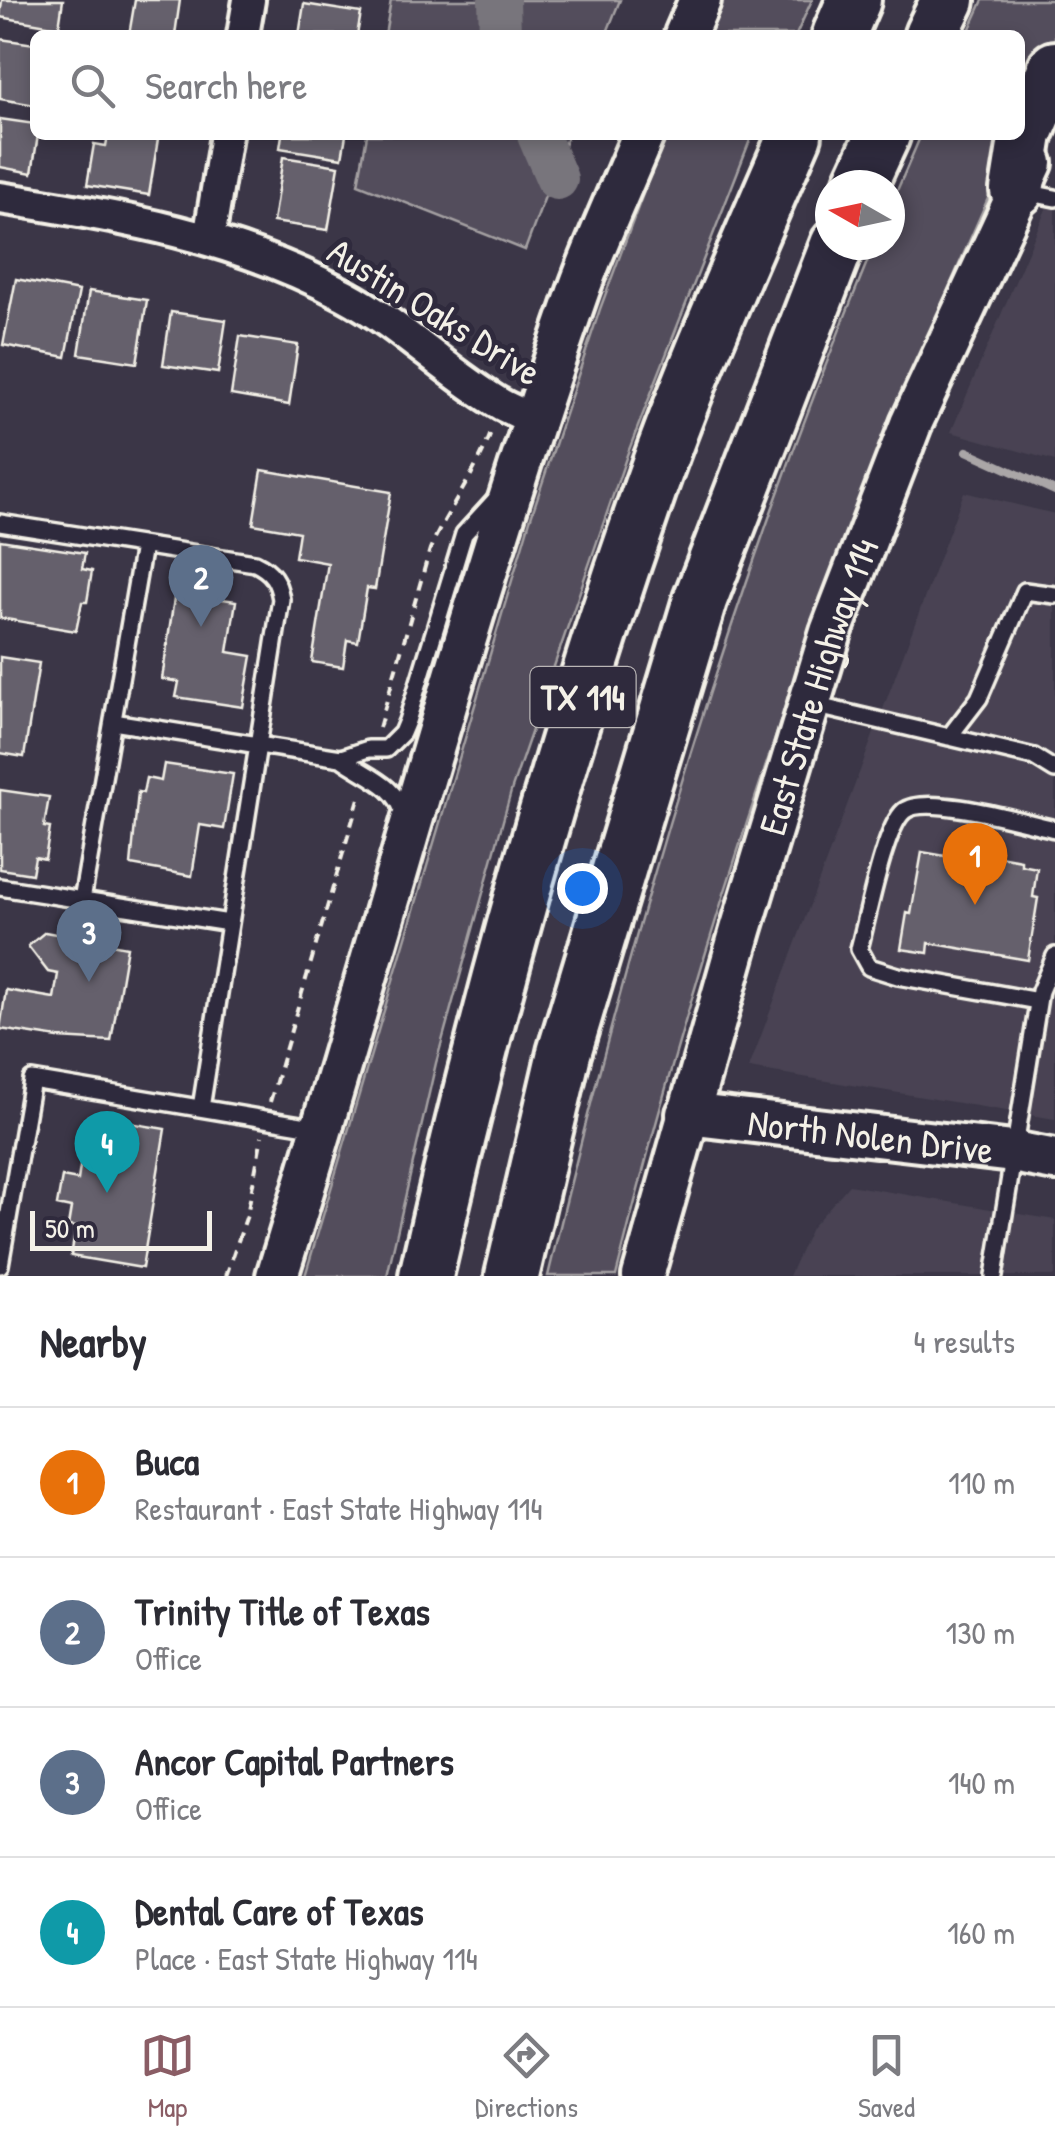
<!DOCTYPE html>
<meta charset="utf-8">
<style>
body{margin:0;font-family:"Patrick Hand",sans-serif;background:#f2f2f3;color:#2b2b33}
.compass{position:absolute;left:815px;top:170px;width:90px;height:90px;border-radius:50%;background:#fff;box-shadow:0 5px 15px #0003;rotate:279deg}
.scale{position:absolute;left:30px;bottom:25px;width:182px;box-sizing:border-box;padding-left:10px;border:5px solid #f4f1e8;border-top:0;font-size:28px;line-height:35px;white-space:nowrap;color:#f4f1e8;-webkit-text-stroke:8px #2f2a3d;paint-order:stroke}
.you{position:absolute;left:582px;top:888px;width:35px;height:35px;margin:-25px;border:8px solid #fff;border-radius:50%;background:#1a73e8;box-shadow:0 0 0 15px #1a73e833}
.badge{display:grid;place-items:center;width:65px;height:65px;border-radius:50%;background:#8a5d65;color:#fff;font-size:32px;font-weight:700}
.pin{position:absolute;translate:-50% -82px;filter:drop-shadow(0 2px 5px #0008)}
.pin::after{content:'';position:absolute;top:52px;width:35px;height:30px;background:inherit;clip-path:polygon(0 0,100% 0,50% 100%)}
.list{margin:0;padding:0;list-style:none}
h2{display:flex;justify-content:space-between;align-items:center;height:130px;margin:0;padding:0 40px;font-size:42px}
h2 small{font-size:32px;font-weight:400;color:#7c7c81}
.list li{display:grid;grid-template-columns:65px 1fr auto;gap:30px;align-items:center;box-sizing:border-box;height:150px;padding:0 40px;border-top:2px solid #e1e1e2}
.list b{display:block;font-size:38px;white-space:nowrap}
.list p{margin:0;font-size:32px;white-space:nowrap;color:#7c7c81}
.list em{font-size:32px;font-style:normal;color:#7c7c81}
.icon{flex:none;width:55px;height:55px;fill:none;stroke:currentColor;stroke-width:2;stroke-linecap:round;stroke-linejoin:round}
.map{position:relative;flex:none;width:1055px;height:1276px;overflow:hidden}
.search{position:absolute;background:#fff;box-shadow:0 5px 15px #0003;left:30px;right:30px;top:30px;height:110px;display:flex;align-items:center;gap:25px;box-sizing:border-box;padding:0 35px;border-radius:15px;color:#7c7c81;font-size:38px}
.sheet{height:730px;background:#fff}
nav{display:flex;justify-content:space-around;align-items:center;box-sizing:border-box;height:140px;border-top:2px solid #e1e1e2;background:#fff;font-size:28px;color:#7c7c81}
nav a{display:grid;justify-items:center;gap:5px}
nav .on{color:#8a5d65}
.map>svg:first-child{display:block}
</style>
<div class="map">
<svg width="1055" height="1276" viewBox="0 0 1055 1276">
<rect width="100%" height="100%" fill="#3b3647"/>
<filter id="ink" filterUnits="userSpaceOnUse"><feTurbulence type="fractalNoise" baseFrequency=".01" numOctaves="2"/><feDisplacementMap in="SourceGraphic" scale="20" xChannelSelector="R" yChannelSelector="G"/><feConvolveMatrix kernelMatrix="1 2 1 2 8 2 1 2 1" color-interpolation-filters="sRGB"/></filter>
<g filter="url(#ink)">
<path fill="#484352" d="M1055,188V461L951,432Z
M964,492L1055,514V1119L749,1068Z
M849,1185L1055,1220V1276H789L811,1228Z"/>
<path fill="#534e5c" stroke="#a4a0a2" stroke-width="2.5" d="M391,0H620L606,35H385Z
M720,0H812L796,35H705Z
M983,0H1055V45L1020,125V35H967Z
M367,135H568L525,250L358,184Z
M665,135H752L627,455L512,788L436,1063L387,1276H305L530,520L600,309Z
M921,135H1016C953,278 889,421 835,568C751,799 675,1037 616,1276H548C632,924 735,579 874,245H890V207Z"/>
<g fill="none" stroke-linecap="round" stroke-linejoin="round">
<path stroke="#aaa6a7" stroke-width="8" d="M967,451L1055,491"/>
<path stroke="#78747b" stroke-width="42" d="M499,0L500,35
M538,135L557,179"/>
</g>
<path fill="#65616c" stroke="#f4f1e8" stroke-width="2.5" d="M2,0H63L59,27L0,17Z
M135,0H180L175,35H129Z
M304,4L361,13L357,35H299Z
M0,39L35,44V105L0,99Z
M0,119L35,124V135H38L32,173L0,167Z
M108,135L158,139L149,195L87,185L94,144L106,146Z
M282,135H346L342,158L280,148Z
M283,157L339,166L328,230L273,222Z
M16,279L79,291L66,357L3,345Z
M89,291L147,300L137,363L79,354Z
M171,312L226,320L218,373L163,365Z
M240,336L298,345L289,405L231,395Z
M262,470L391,492L375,589L367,588L358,642L347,640L343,667L312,662L328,563L295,557L299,532L253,524Z
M0,540L85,553L82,569L92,571L87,602H82L76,631L0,618Z
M175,592L236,601L228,652L252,656L243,707L176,697L179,682L162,679Z
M0,657L39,663L24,757L0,753Z
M164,764L233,774L224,829L200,825L192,876L131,865L138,792L143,793L146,778L161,781Z
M0,790L49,797L44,827L50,828L45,859L35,857L32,874L0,869Z
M922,852L986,863L988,854L1021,860V865L1037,868L1033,897L1038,898L1028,960L929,943L928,953L901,949L907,913L911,914Z
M45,932L127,947L111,1041L58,1038L0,1029L6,990L54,998L58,974L48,972L28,946Z
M88,1116L165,1129L142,1268L71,1256L76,1227L68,1226L71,1208L57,1205L62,1177L78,1180Z"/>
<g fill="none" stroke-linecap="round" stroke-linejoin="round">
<defs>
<path id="lane" d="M1025,192L1055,198
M0,523L255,563C272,571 278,581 281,599L201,1108
M809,704L1034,757L1055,770
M113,722L341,758L368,749H386L402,733L407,721L464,534L496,499
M949,737L979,698L1025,591L1055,595
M341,758C365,776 397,784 405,817
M0,887L229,923
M82,900L143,546
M1038,1001L898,976L869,967L859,949C867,920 884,828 904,811C926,793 1027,823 1055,829
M0,1265L32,1080L319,1128
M994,1276L1040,991L1055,956"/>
<path id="street" d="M243,35L249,0
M0,198C123,217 234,236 345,295C401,325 447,373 502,405C513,411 526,415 537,422
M209,239L226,135"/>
<g id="secondary">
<path d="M685,35L700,0"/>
<path id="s1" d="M687,1114L1013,1152L1055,1160"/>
<path d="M277,1276C379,948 465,614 579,289C598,237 622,186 643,135"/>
<path id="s2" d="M643,1276L741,930L831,632L911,424L1032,163"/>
</g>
<path id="highway" d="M839,35L854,0
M931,35L948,0
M860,185L883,135
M1017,190L1026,134L1055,68
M426,1276C485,1016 556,758 644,506C687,380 742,258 795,135
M512,1276L564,1053L700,600L837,245"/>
</defs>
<use href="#lane" stroke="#f4f1e8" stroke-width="22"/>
<use href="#street" stroke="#f4f1e8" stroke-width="38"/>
<use href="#secondary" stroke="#f4f1e8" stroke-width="48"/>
<use href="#highway" stroke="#f4f1e8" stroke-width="60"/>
<path stroke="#f4f1e8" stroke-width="4" stroke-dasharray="10 8" stroke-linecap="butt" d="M379,728L430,549C448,508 477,473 492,430
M270,1102L360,795
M226,1276L247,1215L262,1136"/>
<use href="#lane" stroke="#2f2a3d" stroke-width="15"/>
<use href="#street" stroke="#2f2a3d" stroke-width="30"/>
<use href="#secondary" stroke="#2f2a3d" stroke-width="40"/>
<use href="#highway" stroke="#2f2a3d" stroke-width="52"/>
</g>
</g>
<g text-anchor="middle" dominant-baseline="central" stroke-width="10" stroke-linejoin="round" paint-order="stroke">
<rect fill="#2f2a3d" stroke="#b9b5b5" stroke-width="2.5" x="530.5" y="667" width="105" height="60" rx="8"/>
<g font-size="35" font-weight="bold" fill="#f4f1e8">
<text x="583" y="697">TX 114</text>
</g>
<g font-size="38" fill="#f4f1e8" stroke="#2f2a3d">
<text transform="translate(435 311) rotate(32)">Austin Oaks Drive</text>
<text stroke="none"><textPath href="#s2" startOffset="615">East State Highway 114</textPath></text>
<text stroke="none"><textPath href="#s1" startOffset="185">North Nolen Drive</textPath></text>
</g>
</g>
</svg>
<svg class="compass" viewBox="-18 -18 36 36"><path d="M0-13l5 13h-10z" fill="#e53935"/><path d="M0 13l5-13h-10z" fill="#7c7c81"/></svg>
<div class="scale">50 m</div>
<div class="you"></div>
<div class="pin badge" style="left:975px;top:905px;background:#e8710a">1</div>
<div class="pin badge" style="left:201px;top:627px;background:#5c6f8a">2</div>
<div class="pin badge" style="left:89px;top:982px;background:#5c6f8a">3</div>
<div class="pin badge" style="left:107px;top:1193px;background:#0f9aa8">4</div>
<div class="search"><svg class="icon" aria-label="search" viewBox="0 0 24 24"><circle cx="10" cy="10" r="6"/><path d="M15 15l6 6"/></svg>Search here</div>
</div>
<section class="sheet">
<h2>Nearby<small>4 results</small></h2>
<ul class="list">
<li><span class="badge" style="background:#e8710a">1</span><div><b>Buca</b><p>Restaurant · East State Highway 114</p></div><em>110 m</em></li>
<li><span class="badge" style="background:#5c6f8a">2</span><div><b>Trinity Title of Texas</b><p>Office</p></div><em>130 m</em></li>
<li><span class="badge" style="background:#5c6f8a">3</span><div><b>Ancor Capital Partners</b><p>Office</p></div><em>140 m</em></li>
<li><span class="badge" style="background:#0f9aa8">4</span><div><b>Dental Care of Texas</b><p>Place · East State Highway 114</p></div><em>160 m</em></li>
</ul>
</section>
<nav>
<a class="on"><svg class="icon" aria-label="map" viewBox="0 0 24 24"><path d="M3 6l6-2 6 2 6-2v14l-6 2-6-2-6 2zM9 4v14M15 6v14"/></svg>Map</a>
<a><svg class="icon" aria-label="directions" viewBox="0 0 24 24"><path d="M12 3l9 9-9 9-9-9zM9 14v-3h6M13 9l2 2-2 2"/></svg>Directions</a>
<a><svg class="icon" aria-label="saved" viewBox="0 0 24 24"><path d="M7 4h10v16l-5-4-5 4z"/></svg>Saved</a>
</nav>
